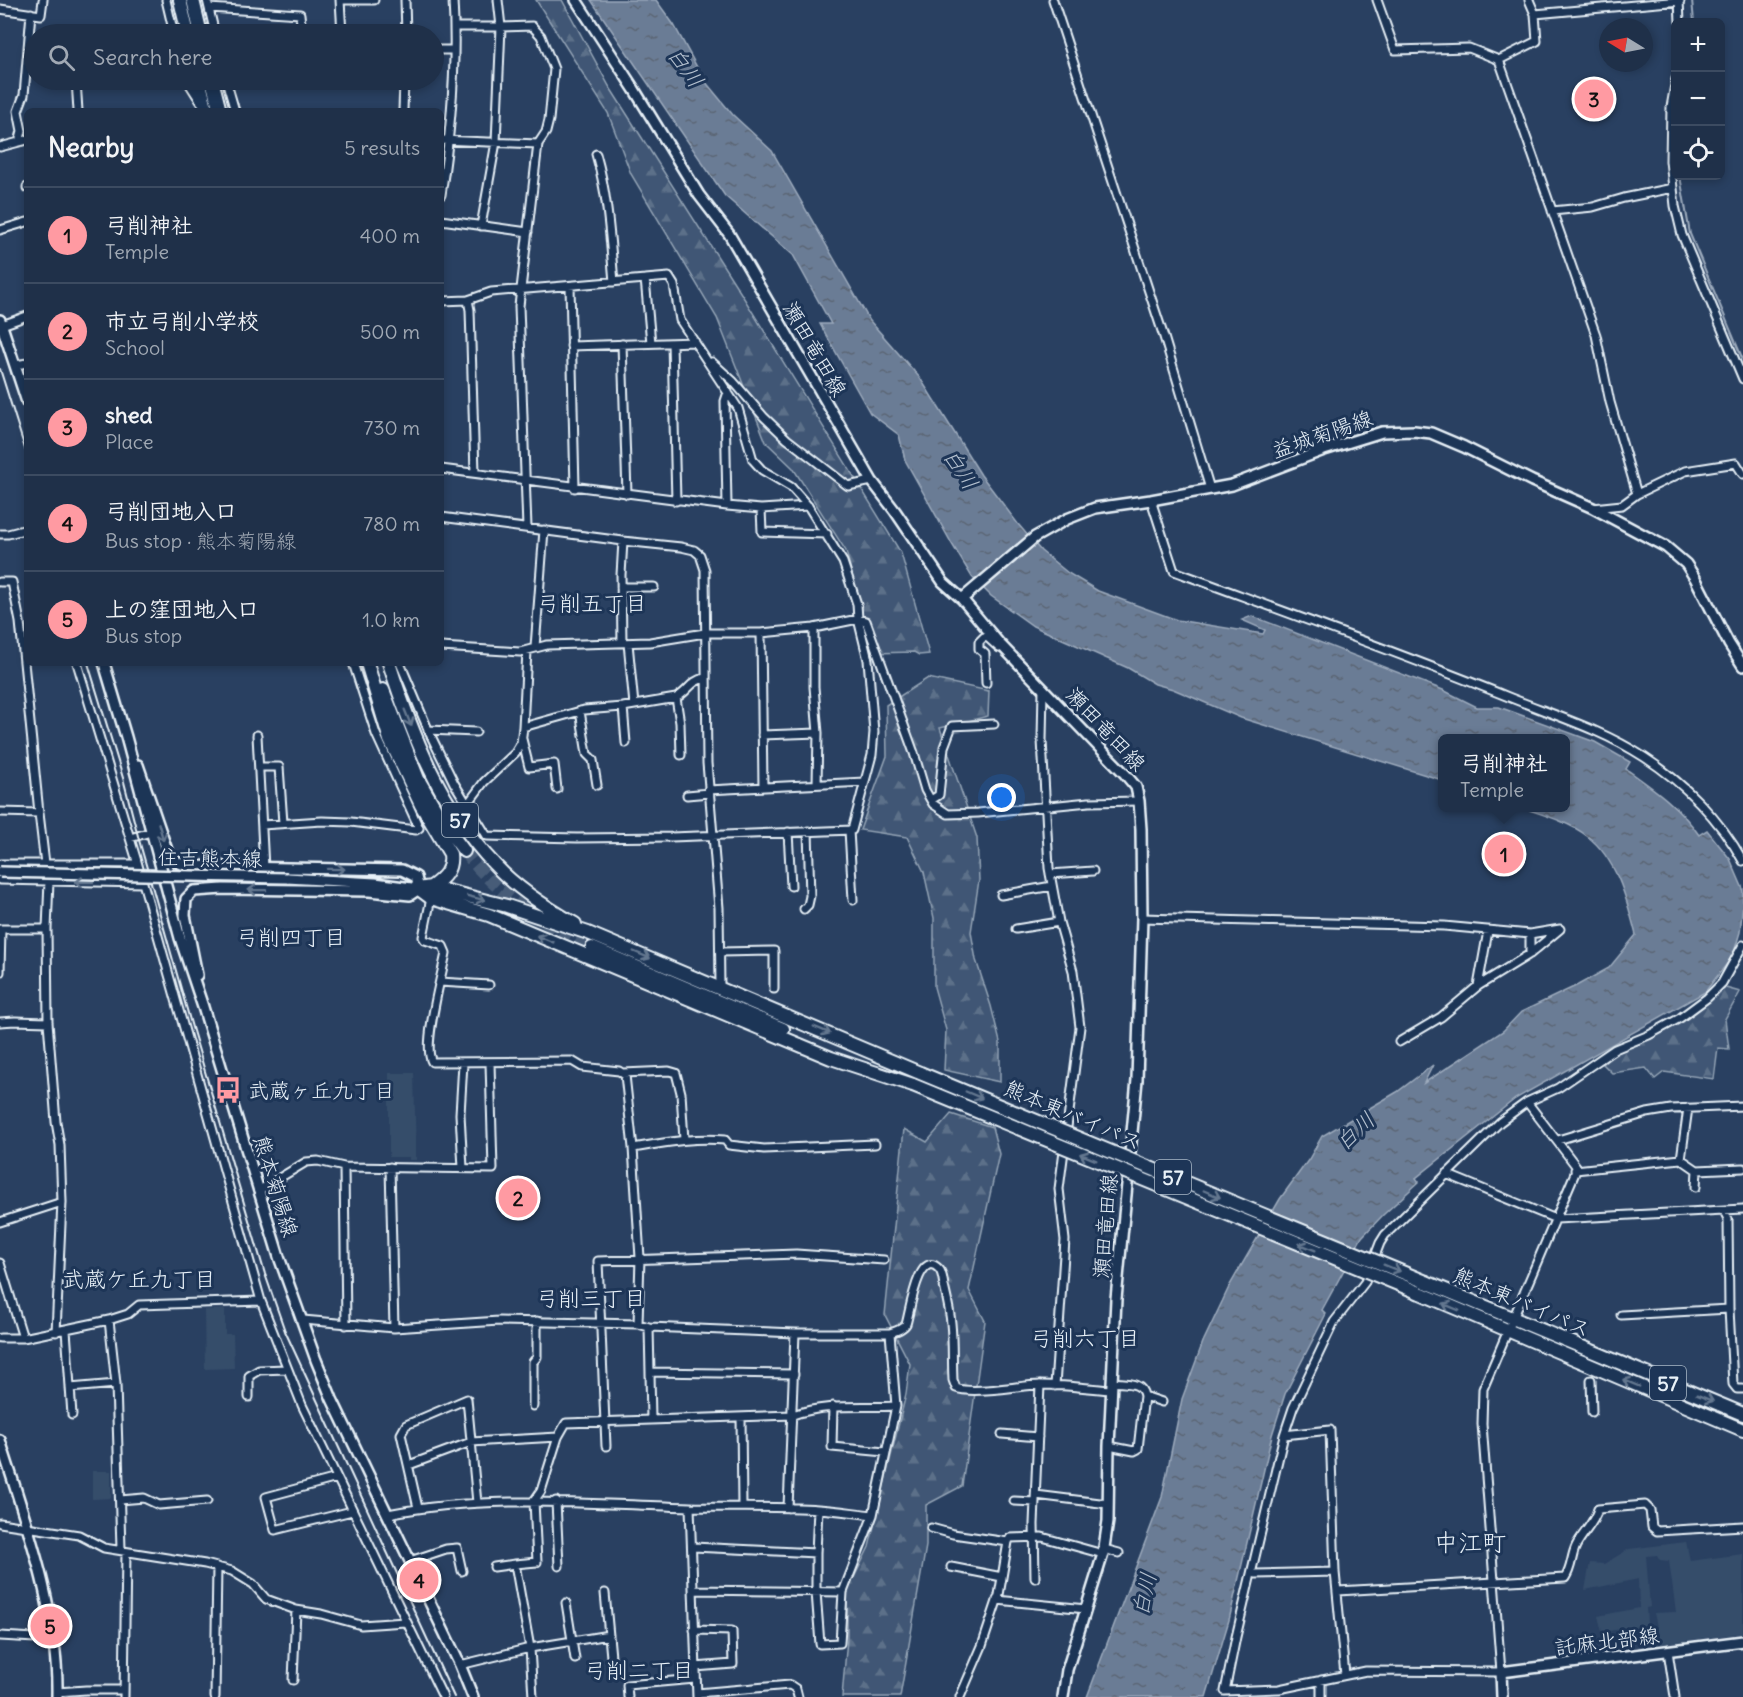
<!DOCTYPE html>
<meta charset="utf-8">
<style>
body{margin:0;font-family:Delius,"Klee One",sans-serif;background:#273850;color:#f1f3f6}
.controls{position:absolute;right:18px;top:18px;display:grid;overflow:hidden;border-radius:9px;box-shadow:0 3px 9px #0003}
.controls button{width:54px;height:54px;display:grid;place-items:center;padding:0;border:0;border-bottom:2px solid #3c4b61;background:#1f3049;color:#f1f3f6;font:30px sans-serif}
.compass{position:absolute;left:1599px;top:18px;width:54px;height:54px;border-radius:50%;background:#1f3049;box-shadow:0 3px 9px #0003;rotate:280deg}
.you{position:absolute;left:1002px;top:798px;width:21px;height:21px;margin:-15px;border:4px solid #fff;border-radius:50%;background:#1a73e8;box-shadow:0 0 0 9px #1a73e833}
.badge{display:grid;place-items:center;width:39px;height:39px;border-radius:50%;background:#ff9aa2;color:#111;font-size:20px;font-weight:700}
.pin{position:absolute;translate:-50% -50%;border:3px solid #fff;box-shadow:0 2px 6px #0006}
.popup{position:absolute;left:1438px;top:734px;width:132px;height:78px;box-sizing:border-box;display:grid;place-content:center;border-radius:9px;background:#1f3049;filter:drop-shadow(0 2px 4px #0005);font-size:20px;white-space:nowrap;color:#a1a9b4}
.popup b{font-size:22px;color:#f1f3f6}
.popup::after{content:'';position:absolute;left:50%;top:100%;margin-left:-12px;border:12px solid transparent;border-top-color:#1f3049}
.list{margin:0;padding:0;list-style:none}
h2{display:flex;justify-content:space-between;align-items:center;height:78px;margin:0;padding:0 24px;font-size:26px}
h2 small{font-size:20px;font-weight:400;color:#a1a9b4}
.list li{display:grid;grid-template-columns:39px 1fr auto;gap:18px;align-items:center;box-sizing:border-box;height:96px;padding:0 24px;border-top:2px solid #3c4b61}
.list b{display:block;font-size:22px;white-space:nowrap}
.list p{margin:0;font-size:20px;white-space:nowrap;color:#a1a9b4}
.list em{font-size:20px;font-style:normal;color:#a1a9b4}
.icon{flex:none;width:33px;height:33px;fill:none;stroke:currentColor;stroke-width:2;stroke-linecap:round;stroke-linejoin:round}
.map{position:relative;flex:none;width:1743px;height:1697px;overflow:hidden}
.search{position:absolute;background:#1f3049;box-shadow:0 3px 9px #0003;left:24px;top:24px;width:420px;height:66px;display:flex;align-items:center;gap:15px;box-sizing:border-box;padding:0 21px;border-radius:33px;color:#a1a9b4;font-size:22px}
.panel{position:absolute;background:#1f3049;box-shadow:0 3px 9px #0003;left:24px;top:108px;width:420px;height:558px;border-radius:9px}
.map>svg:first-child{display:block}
</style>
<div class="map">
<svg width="1743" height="1697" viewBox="0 0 1743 1697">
<defs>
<pattern id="forest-firs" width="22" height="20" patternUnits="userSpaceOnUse" patternTransform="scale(1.5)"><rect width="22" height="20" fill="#415774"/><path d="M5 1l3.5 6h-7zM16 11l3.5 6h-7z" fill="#5c7089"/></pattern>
<pattern id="water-ripples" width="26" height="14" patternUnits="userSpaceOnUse" patternTransform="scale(1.5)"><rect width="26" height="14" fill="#6b7c95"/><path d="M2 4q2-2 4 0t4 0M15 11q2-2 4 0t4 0" fill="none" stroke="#5a6573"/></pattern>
</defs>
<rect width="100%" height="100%" fill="#294061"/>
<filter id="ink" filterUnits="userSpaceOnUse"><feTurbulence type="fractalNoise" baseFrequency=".0167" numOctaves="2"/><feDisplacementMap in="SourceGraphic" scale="12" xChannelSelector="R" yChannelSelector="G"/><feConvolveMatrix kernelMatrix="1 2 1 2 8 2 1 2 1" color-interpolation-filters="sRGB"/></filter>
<g filter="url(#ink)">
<path fill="#364d6b" d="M389,1073H414L416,1160H409V1157H389Z
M225,1309V1334H233L234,1368L205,1369L204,1310Z
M92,1471H111V1498L92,1499Z
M1686,1542L1690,1561L1743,1554V1633L1661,1644L1654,1613L1676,1612L1669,1561L1660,1560L1657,1555L1646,1556L1650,1607L1646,1608L1647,1625L1602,1632L1598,1616L1639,1608L1638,1579L1585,1590L1590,1563L1604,1564L1629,1549Z"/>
<path fill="url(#forest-firs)" stroke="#94a4b6" stroke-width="1.5" d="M536,0H562L609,86L742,295L901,553L929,654L919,655L914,652L872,653L846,551L793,468L766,442L717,318L631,174L608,113Z
M928,678L989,691L988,716L940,728L977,838L979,880L971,932L976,960L991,1006L1000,1042V1082L944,1070L946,1030L934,987V918L924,872L907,837L860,830L887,756L886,705Z
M1722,987L1740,992L1725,1019L1729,1049L1718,1048L1714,1079L1664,1072L1655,1079L1646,1068L1612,1073L1603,1064L1617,1052L1687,1018Z
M951,1114L992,1127L999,1154L969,1290L985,1321L962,1486L926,1505V1546L900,1697H842L847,1639V1592L869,1547L906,1394L910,1364L885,1315L904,1129L927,1142Z"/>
<path fill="url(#water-ripples)" stroke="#9dabbd" stroke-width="1.5" d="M591,0H656L674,25L704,80L733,115L772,151L870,321L920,378L981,475L1018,524L1041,551L1068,573L1098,591L1177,620L1263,634L1265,630L1242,620L1252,616L1443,690L1477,707H1499L1595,742L1630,762L1626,769C1654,789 1680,807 1699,835L1707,830L1730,859L1743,889V904L1740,932L1733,956L1705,992L1515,1099L1416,1178L1419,1182L1383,1215L1362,1237L1322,1310L1326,1314L1285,1394L1272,1435L1229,1620L1206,1697H1087L1162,1497L1182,1399L1203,1342L1230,1285L1280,1199L1309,1159L1322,1136L1397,1092L1433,1065L1424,1083L1503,1031L1521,1012L1578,985L1609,968L1636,935C1627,900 1617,859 1587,836C1569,822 1544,815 1523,808H1565V738H1442V780L1241,718L1173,689L1155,684L1128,668L1033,626L991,596L972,577L952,544L905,460L899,435L870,413L820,324H831L793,255L725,196Z"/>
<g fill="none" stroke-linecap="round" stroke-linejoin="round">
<path stroke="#9dabbd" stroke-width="2" d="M1692,0L1694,22
M1680,176L1690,234L1743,360"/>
<path stroke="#465b78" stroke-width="12" stroke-dasharray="12 6" stroke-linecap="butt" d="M464,851C497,895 544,925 592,948"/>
<defs>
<path id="street" d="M166,0L174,34
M207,0L215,34
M405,0L406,34
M498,0L501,27L532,26L541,36L554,69L549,120L546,132L538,144L519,306L527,528
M1053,0L1164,337L1210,489
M1377,0L1395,50L1469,48L1499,60L1596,335L1610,402L1637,494
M1679,0L1680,22
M209,8L300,14L302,34
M0,9L41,15L43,0
M1535,14L1680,1
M455,27H501L496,142L481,226
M76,34V32
M342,34L340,0H374
M434,50H454
M1499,60L1537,41L1535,14L1529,0
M1676,79L1671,107L1670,161L1675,206L1682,235L1743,379
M76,80L78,111
M187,80L201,102
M226,80L235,111
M403,111L404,80
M441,140L538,144
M19,142L22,131L18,111L24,95L31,13
M0,147L27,140
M596,154C608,196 610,238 614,282
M27,187V188
M441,195C451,131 457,65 453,0
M1552,211L1593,207L1624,198L1673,188
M441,220L528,232
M0,230L27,222
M645,279L651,343
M570,286L575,488
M468,300L470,310L475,473
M2,325L27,316
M672,343L676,501
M622,344L627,494
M571,346L695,342
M712,362L733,381L764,417L787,439L848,486L872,481
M16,365L27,363
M441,469L727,506L761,509L808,506
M1151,500L1174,571C1285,612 1397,652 1506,696C1553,715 1601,729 1644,757C1684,783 1720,819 1743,861
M727,506L725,401L728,392
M1593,508L1622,505L1637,494L1685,471L1736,463L1743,474
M761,509L762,532L827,534
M441,517L623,541L681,547L694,550L700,555L705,570L707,763L719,908L720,987
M0,534H8L27,529
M0,582H12L20,622L39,813L45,864L49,881L47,929L48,1022L56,1122L60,1145L62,1202L56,1332
M621,587H654
M814,628V687L818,733L817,784
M761,633L763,787
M622,643L621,575L623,541
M628,643L634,705
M441,647L520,652L547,645L650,642L705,633H761L814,628L858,619L866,621L914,753L925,790L933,804L948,814L978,813L1089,802L1139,801
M535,647L544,530
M77,663L136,858L261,1301L302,1405L443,1697
M400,663L430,734L454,783L487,836L577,838L671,837L852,830L872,755L874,732L868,660L858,619L857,604L843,562L808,506L791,487L762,470L753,460L738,408L680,320L674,285L669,277L491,292L468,300L441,301
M986,683L985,654L979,649V642L984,637L988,638L999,648
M1043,688L1042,740L1049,868L1059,922L1073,971L1080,1027L1059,1189L1065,1240L1055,1386
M676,698L680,723L681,755
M623,707L626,743
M580,711L587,754L593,760L597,785
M523,727L584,710L623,707L676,698C689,691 690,681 705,678
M428,730L476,732
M257,735L264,868
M762,735L818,733
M522,739L529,767L554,764L557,789
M259,767H279L283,823
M708,790L865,782
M687,795L709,793
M931,800L939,795L944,747L952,726L994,724
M467,805L484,782L515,753L521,743L523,727L527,651
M0,812L39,813
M262,825L322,821L351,822L416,830L419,828L376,734L353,663
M849,830L853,900
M788,832L791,886
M130,838L151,832
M0,864H137
M1050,874L1093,871
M0,880L142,883
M1001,895L1052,886
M431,898L423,937L425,940L443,946L446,953C442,974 422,1047 432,1062L572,1061L582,1067L619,1071L625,1075L633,1148L640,1258L638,1324
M804,909L808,905L810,896L808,831
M1142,918L1444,926L1530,934
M0,929H47
M1016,929L1059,922
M720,952L774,951V989
M0,972L1,929
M440,982L489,985
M1478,986L1488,931
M0,1022L15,1021L48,1022
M1399,1042L1441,1017L1478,986L1530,954L1560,929L1530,934V954
M623,1073L669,1071L676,1073L681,1093L684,1140
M1558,1140L1647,1113L1671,1109L1743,1106
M633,1148C663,1143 694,1137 725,1140L729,1145L764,1149L875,1144
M1681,1159L1697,1170L1696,1187
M344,1167L346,1325
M390,1167L394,1328
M463,1168L460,1114L463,1063
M1575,1170L1681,1159L1688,1108
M1697,1170L1743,1168
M1446,1174L1556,1219L1743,1209
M258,1191L306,1162L318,1161L344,1167L493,1169L490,1063
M1724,1211L1728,1219L1729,1309L1733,1384L1737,1389H1743
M0,1222L62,1202
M0,1263L23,1338
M1621,1315L1729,1309
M109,1320L116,1384L121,1549
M303,1320L394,1328L499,1321L638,1324L649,1327L795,1333H890L896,1406L873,1515L843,1592L840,1643L820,1644L816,1592V1553L693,1547
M649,1327L651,1419
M66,1330L72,1415
M890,1333C896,1331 903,1329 906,1324C909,1318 918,1246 939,1269C943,1273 943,1281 944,1286C947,1299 950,1311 951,1323C953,1342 952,1361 953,1380L956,1388C973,1395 1020,1385 1041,1385C1064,1385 1088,1388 1111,1390
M0,1338H23L109,1320L128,1314L139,1305L261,1301
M650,1372L794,1374
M1591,1380L1592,1412
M70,1388L116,1384
M1144,1396L1162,1402
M249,1397V1376L259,1370L287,1369
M533,1406V1362L537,1357V1321
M833,1406L832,1447L885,1452
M741,1417L742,1507
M1002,1434L1038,1437
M1284,1435L1236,1637L1225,1691L1279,1689L1366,1671L1501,1672L1482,1424L1483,1389L1575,1173L1576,1166L1527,1102
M606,1446L598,1261L796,1254L884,1260
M1109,1446L1134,1451L1138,1449L1144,1396C1142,1381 1125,1384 1112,1382
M409,1465L471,1442L558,1437
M337,1478L266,1497L275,1530L352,1511
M1036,1495L1108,1504
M120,1500L144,1498L159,1505L207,1501
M556,1501L559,1566
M1014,1501L1035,1502
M690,1507L697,1697
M418,1508L401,1434L406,1425L467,1399L477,1503
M788,1508L795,1333
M388,1514C488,1494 589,1504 690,1507C732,1508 775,1506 818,1509C836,1510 854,1513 873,1515
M0,1523L79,1535L104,1548L205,1564L232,1571L253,1584L266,1599L296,1610L321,1614L361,1625L405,1622
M931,1528L953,1534L1008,1542
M1104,1549L1119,1553
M816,1553L818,1509
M410,1561L446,1549L457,1548L462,1571
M494,1567L515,1564
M951,1567L1002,1577
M1256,1574L1335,1572
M1035,1578L1034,1524L1040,1385
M693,1590L843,1592
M1338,1591L1565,1578C1572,1568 1571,1556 1576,1546C1583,1532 1594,1524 1598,1509L1645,1505L1650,1510L1652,1527L1657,1531L1743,1526
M605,1593L611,1657
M997,1600L1086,1609
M566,1603L575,1659
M694,1630L732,1631L733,1664L695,1667
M0,1636L53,1639
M1668,1651L1675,1697
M460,1665L530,1648L515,1564L537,1562L534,1501L541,1491L558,1437L566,1423L793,1415C827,1403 861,1408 896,1406
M1345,1675L1335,1572L1330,1430L1284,1435L1293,1408L1334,1322L1365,1282L1380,1243L1385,1235L1500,1122L1527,1102L1558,1088L1615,1049L1649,1035L1680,1018L1707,998L1722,983L1743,945
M293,1680L296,1610
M1321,1680V1697
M57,1692L86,1690H124
M697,1693L790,1685L796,1689L798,1697
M124,1697L126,1552
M215,1697L217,1567
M533,1697L530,1648L609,1635
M628,1697L627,1685L695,1679
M960,1697L982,1646L999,1595L1008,1542L1010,1538L1042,1537L1103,1554"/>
<path id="secondary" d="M576,0L634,89L699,195L729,234L872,481L895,511L943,582L962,599L998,642L1125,774L1136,787L1139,801L1141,829L1142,918L1137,1080L1116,1299L1109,1446L1108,1521L1103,1554L1067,1670L1063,1697
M0,320L27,402
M962,599L1035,537L1067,519L1095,508L1151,500L1232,485L1324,450L1382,432L1414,431L1431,433L1464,447L1532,481L1593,508L1666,547L1686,564L1695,578L1729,644L1743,666
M104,663L126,737L180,938L203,1007L279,1257L316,1360L332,1399L460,1665L473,1697
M138,765L168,853L177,862L186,866L402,870L416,877L419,889
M287,878L375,883L419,889
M197,975L185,915L186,899L194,891L223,889L369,891L410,895L419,889
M0,1440C25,1520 59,1611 57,1697
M1502,1697L1501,1672L1743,1641"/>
<path id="highway" d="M180,0L188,34
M193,0L201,34
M199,80L207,111
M212,80L220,111
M367,663L390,740L421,805L450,854C452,870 444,878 431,887
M389,663C412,734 441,809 494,864C516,888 547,908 575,924
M383,690L418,779L446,827L464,851
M419,889L431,887L507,906L588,933L920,1073
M419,889L431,898L489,915L831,1058L913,1085
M592,948L783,1029
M1426,1282C1532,1326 1637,1370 1743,1414
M1420,1293L1743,1430"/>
</defs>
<use href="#street" stroke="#e8f1f8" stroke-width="11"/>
<use href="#secondary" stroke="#e8f1f8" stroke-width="14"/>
<use href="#highway" stroke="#e8f1f8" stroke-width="16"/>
<use href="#street" stroke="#1d3557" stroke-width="7"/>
<use href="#secondary" stroke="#1d3557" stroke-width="9"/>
<use href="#highway" stroke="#1d3557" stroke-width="12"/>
<path stroke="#e8f1f8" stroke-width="2" d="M0,369L27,455
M88,663L123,778L139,840L193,1031L265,1274L285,1331L454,1697"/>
<defs>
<path id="secondary-bridge" d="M0,872L287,878"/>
<path id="highway-bridge" d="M920,1073L1426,1282
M913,1085L1420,1293"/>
</defs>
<use href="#secondary-bridge" stroke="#e8f1f8" stroke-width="14" stroke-linecap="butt"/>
<use href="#highway-bridge" stroke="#e8f1f8" stroke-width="16" stroke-linecap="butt"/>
<use href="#secondary-bridge" stroke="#1d3557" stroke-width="9"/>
<use href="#highway-bridge" stroke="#1d3557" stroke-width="12"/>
</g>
<defs><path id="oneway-shaft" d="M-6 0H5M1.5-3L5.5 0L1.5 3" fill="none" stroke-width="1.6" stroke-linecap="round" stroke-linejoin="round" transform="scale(1.5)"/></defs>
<g stroke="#64778f">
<use href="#oneway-shaft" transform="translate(408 718) rotate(68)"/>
<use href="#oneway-shaft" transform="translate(161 832) rotate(74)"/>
<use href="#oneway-shaft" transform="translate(336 869) rotate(1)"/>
<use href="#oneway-shaft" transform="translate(84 882) rotate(-179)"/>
<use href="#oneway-shaft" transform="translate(257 890) rotate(-179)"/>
<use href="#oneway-shaft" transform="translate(476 898) rotate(14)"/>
<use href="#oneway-shaft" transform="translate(545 939) rotate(-157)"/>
<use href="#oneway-shaft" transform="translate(642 955) rotate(23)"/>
<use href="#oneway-shaft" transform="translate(822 1030) rotate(23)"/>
<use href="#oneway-shaft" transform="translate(974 1095) rotate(23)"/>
<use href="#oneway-shaft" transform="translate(1088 1157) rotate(-158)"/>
<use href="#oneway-shaft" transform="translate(1212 1194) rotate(23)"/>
<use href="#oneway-shaft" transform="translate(1307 1247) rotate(-158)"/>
<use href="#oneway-shaft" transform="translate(1392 1268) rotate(22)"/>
<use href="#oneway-shaft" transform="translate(1451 1307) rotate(-157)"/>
<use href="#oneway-shaft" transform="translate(1631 1383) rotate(-157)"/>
<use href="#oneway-shaft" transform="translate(1705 1398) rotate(22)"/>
</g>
</g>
<defs>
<symbol id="bus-bare" viewBox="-9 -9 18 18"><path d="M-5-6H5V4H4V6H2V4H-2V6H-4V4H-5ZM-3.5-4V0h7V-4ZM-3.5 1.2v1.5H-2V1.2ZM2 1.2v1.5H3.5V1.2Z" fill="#ff9aa2" stroke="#1d3557" stroke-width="2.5" paint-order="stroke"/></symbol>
</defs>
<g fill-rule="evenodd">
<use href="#bus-bare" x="209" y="1071" width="38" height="38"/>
</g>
<g text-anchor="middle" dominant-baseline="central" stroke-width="6" stroke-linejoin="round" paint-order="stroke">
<g fill="#1d3557" stroke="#abb9c8" stroke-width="1.5">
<rect x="442" y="803" width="36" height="34" rx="4.5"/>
<rect x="1155" y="1160" width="36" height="34" rx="4.5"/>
<rect x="1650" y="1366" width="36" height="34" rx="4.5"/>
</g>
<g font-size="20" font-weight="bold" fill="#e8f1f8">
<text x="460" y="820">57</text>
<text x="1173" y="1177">57</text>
<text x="1668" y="1383">57</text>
</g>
<g font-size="21" fill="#e8f1f8" stroke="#1d3557">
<text transform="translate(815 349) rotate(60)">瀬田竜田線</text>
<text transform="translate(1322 434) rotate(-19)">益城菊陽線</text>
<text transform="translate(1106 729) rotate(47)">瀬田竜田線</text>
<text transform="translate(210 858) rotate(1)">住吉熊本線</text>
<text transform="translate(1073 1115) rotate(23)">熊本東バイパス</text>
<text transform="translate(276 1186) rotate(73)">熊本菊陽線</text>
<text transform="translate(1105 1226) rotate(-85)">瀬田竜田線</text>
<text transform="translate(1522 1302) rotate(23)">熊本東バイパス</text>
<text transform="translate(1607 1641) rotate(-7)">託麻北部線</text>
</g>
<g font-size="21" fill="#e8f1f8" stroke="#1d3557" text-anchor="start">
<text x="248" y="1090">武蔵ヶ丘九丁目</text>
</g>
<g font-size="22" font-style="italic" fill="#b6c2d0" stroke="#1d3557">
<text transform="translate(686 67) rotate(54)">白川</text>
<text transform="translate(961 469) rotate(57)">白川</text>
<text transform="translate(1355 1131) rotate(-43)">白川</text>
<text transform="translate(1144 1594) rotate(-78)">白川</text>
</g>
<g font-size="22" fill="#e8f1f8" stroke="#1d3557">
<text x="592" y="603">弓削五丁目</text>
<text x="291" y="937">弓削四丁目</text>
<text x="139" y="1279">武蔵ケ丘九丁目</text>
<text x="591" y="1298">弓削三丁目</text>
<text x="1085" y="1338">弓削六丁目</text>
<text x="639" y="1670">弓削二丁目</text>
</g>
<g font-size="24" fill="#e8f1f8" stroke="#1d3557">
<text x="1470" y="1542">中江町</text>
</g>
</g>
</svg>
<div class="controls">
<button>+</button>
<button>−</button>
<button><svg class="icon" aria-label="locate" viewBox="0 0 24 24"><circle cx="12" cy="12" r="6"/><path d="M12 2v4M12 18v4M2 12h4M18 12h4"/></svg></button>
</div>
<svg class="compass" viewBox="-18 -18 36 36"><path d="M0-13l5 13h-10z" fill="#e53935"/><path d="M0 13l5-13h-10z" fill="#a1a9b4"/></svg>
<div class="you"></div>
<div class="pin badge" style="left:1504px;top:854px">1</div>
<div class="popup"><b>弓削神社</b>Temple</div>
<div class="pin badge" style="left:518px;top:1198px">2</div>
<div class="pin badge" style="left:1594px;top:99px">3</div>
<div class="pin badge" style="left:419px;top:1580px">4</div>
<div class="pin badge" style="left:50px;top:1626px">5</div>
<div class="search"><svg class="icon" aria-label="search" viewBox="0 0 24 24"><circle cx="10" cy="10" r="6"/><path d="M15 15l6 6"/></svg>Search here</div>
<section class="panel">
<h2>Nearby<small>5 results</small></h2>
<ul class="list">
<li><span class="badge">1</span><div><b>弓削神社</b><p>Temple</p></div><em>400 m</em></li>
<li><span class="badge">2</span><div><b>市立弓削小学校</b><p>School</p></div><em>500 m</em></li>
<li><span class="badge">3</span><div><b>shed</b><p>Place</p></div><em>730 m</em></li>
<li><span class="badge">4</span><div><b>弓削団地入口</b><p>Bus stop · 熊本菊陽線</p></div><em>780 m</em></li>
<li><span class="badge">5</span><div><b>上の窪団地入口</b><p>Bus stop</p></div><em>1.0 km</em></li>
</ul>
</section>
</div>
